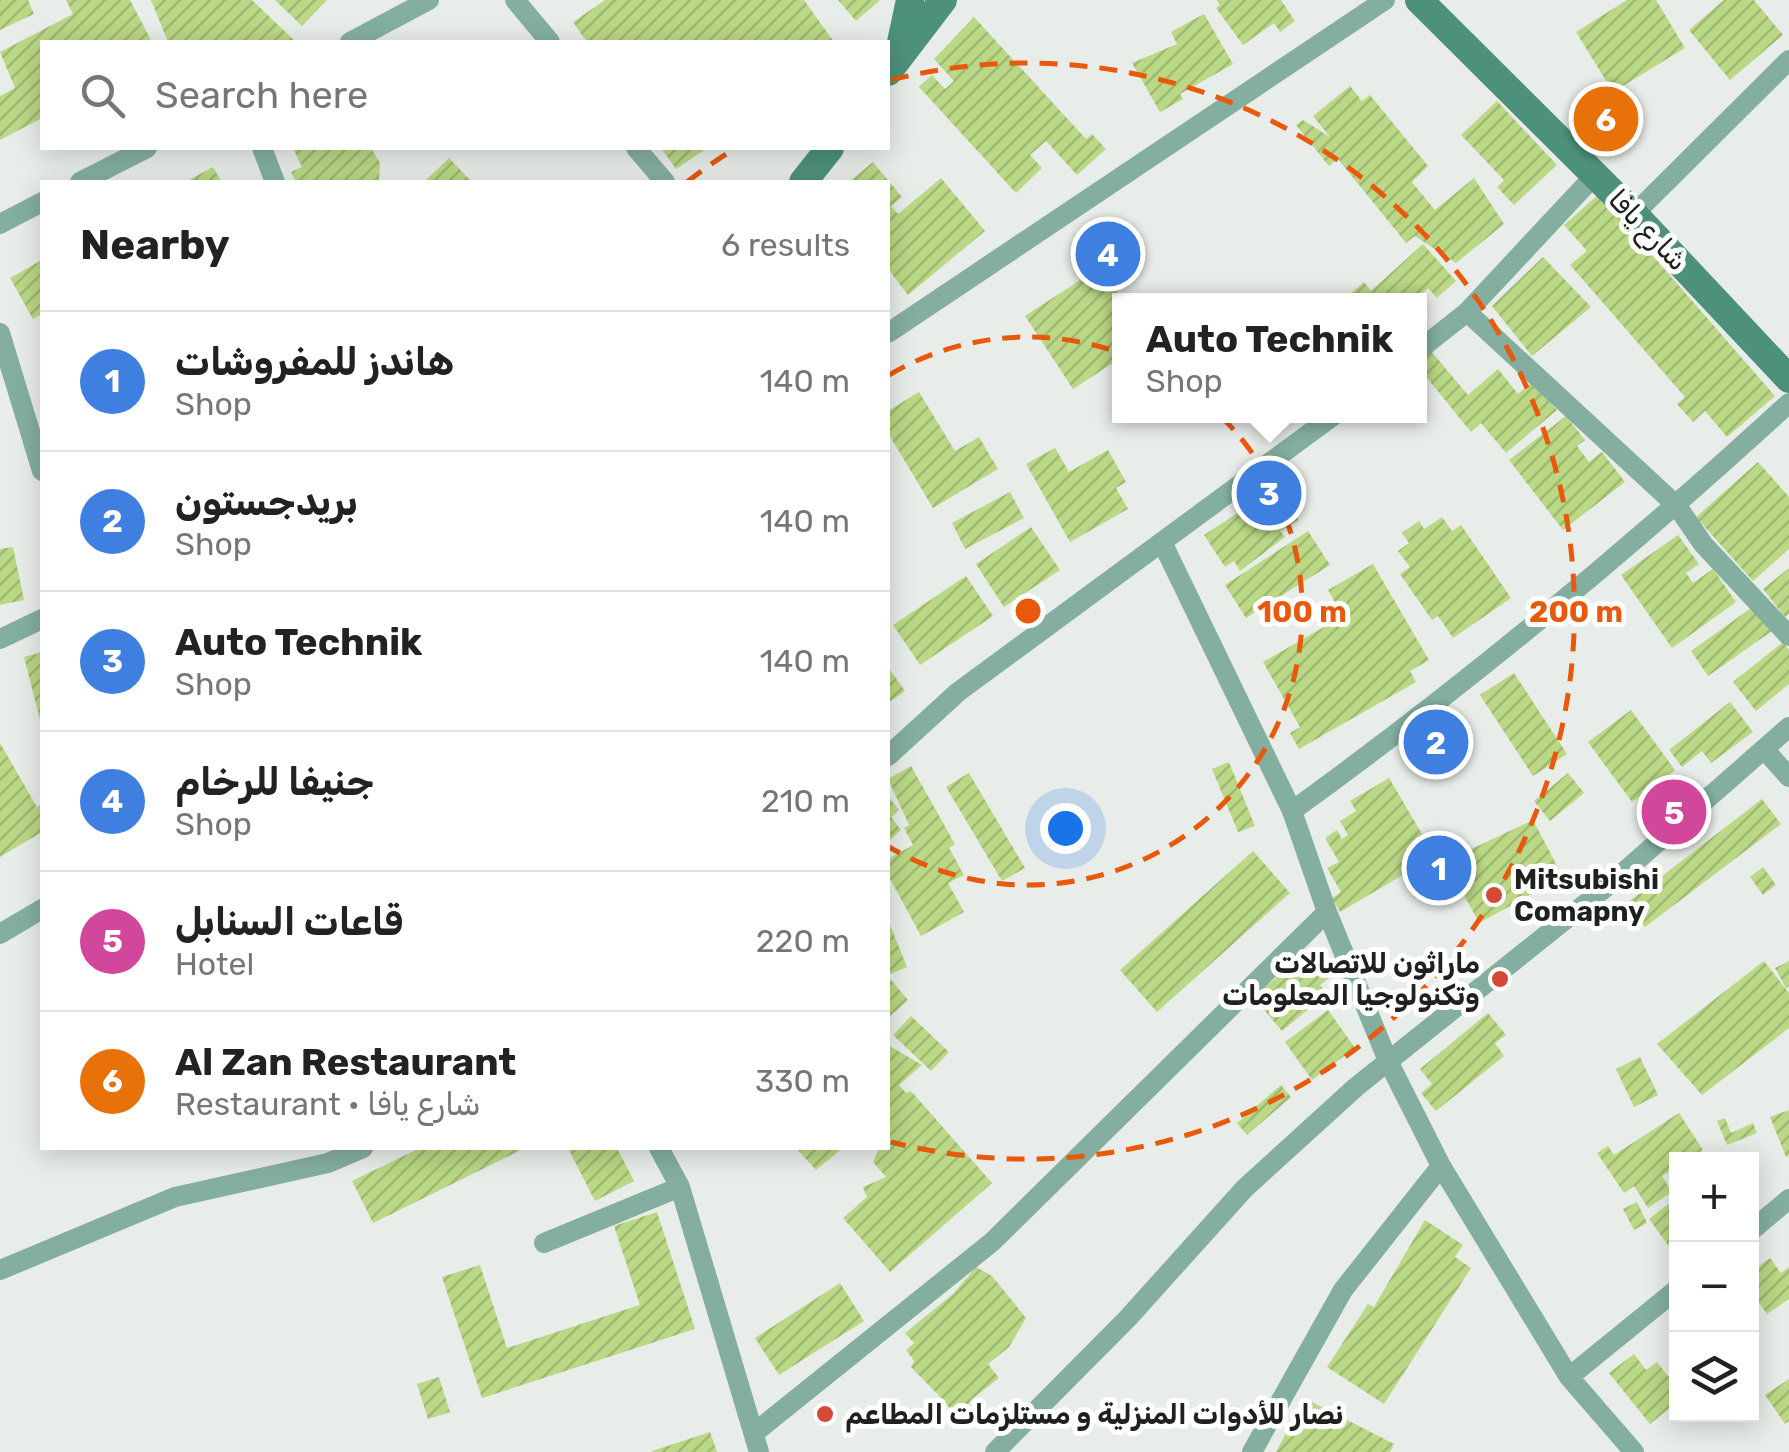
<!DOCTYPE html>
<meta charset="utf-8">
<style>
body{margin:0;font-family:Rubik,Vazirmatn,sans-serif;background:#f6f6f6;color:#222}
.controls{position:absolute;right:30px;bottom:30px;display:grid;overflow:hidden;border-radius:0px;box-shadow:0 5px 25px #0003}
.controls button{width:90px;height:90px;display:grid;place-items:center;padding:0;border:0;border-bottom:2px solid #e0e0e0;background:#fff;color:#222;font:50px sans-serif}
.you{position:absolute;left:1065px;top:828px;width:35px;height:35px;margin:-25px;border:8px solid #fff;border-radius:50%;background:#1a73e8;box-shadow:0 0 0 15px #1a73e833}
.badge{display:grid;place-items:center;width:65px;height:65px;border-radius:50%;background:#d64937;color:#fff;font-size:32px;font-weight:700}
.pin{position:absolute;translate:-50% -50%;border:5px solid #fff;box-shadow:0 2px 10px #0006}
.popup{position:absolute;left:1112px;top:293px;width:315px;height:130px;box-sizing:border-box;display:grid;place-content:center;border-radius:0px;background:#fff;filter:drop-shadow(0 2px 8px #0005);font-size:32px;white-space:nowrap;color:#767676}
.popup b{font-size:38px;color:#222}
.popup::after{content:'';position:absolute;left:50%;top:100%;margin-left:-20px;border:20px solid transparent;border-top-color:#fff}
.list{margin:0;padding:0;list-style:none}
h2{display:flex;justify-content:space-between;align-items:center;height:130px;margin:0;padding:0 40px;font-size:42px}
h2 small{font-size:32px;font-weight:400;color:#767676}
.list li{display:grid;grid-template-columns:65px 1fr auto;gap:30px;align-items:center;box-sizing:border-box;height:140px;padding:0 40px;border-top:2px solid #e0e0e0}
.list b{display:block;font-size:38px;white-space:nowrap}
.list p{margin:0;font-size:32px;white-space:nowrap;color:#767676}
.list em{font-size:32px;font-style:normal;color:#767676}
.icon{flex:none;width:55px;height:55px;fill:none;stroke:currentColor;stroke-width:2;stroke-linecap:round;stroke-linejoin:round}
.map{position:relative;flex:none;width:1789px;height:1452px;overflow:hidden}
.search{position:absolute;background:#fff;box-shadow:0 5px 25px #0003;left:40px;top:40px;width:850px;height:110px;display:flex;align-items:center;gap:25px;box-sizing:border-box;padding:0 35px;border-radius:0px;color:#767676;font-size:38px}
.panel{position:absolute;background:#fff;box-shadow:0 5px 25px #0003;left:40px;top:180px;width:850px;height:970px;border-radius:0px}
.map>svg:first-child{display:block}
</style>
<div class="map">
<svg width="1789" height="1452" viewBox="0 0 1789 1452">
<defs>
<pattern id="building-hatch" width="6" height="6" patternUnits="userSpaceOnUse" patternTransform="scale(2.5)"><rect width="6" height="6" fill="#bad885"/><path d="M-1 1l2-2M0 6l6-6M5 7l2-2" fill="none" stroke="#9fb972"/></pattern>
</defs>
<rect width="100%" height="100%" fill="#e9ede9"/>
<path fill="url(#building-hatch)" d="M0,0H28L34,14L0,30Z
M66,0H130L152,42H42V118L0,140V96L15,88L0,52L73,14Z
M151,0H252L296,42H168Z
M275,0H327L302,26Z
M605,0H804L834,42H587L573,22Z
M838,0H880L856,21Z
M1217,0H1281L1295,21L1280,32L1274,23L1243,45L1216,8L1220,5Z
M1627,0H1656L1685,48L1613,92L1576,32Z
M1724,0H1754L1783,35L1730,80L1689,30Z
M1204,14L1233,64L1180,94L1183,99L1160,112L1132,63L1177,44L1171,32Z
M974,17L1086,139L1092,134L1106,149L1077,175L1046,141L1030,155L1042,168L1016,193L919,87L932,75L945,89L954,81L934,59Z
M1350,86L1362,101L1370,95L1428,166L1412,182L1435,210L1474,178L1504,224L1456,263L1415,236L1406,243L1338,159L1329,166L1296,125L1303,120L1330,137L1313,116Z
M1497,101L1557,165L1514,205L1497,187L1504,180L1461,135Z
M293,148H371L380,163L379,182H296L291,172L302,167Z
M661,148H707L676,169Z
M449,158L472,182H424Z
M873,162L902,197L891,206L898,214L941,178L985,231L908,295L888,269V182H849Z
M213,167L222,182H185Z
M1599,194L1775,396L1727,437L1705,411L1693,422L1677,404L1685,397L1570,265L1587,251L1564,225Z
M1423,244L1456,281L1437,298L1428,288L1414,300L1347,297L1364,282L1371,291Z
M1543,257L1591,307L1532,356L1492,306Z
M42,260V314L33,319L10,278Z
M1100,267L1122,300L1119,359L1073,389L1025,316Z
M1430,350L1468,395L1498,369L1518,394L1533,381L1557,410L1506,453L1481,423L1471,432L1419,368V359Z
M919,392L955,451L979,437L998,469L933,508L888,433V411Z
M1566,416L1585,440L1577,446L1589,462L1602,452L1625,482L1563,530L1509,460Z
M1055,448L1069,472L1108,450L1126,482L1116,488L1128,509L1070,542L1026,464Z
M1758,462L1789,497V549L1753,581L1696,517Z
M1277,487L1299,520L1280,531L1285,537L1240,571L1234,561L1225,567L1204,535Z
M1010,492L1024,518L965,549L952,523Z
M1442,517L1452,531L1461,525L1511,598L1453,638L1438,616L1432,620L1400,574L1410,567L1398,551L1409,543L1402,533L1419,521L1424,529Z
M1031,527L1060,570L1004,607L976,564Z
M1308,531L1330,565L1246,618L1225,585Z
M1678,535L1699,564L1686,573L1693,583L1713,569L1736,602L1672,648L1621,575Z
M13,547L24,600L0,605V549Z
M1373,564L1429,660L1410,671L1416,682L1299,749L1290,733L1300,727L1263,662L1343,616L1328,590Z
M1789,568V614L1785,617L1763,589Z
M966,576L993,616L920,665L893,625Z
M1754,606L1772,631L1708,676L1691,651Z
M1783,642L1789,650V684L1756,711L1733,682Z
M42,652V724H41L24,657Z
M888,667L905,691L888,703Z
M1514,673L1567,754L1533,776L1480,695Z
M1730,702L1753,732L1711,763L1702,751L1682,767L1669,750Z
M1631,710L1675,770L1632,802L1588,742Z
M0,743L37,807L42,803V832L0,857Z
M1229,762L1255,826L1238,832L1212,769Z
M911,766L955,844L949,848L964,875L948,883L964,912L921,936L888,875V859L913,845L904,828L909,825L888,779Z
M969,773L1025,868L1002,881L946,787Z
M1568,773L1584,793L1550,821L1534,801Z
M1389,778L1435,856L1340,912L1332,898L1341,892L1327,868L1339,862L1325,838L1337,830L1342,839L1348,835L1340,821L1356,811L1350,801Z
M888,796L899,810L891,817L901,830L888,842Z
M1762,799L1781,824L1645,927L1627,903Z
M1533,820L1563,877L1479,923L1446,861Z
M1253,851L1290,893L1157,1012L1120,970Z
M1763,867L1776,885L1763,895L1750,877Z
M888,920L907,967L888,975Z
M1308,952L1329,978L1320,985L1327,994L1282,1031L1253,997Z
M1764,961L1789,993V1028L1702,1095L1657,1044Z
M1789,961V986L1786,988L1775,968Z
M888,976L908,1000L888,1018Z
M1328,1010L1355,1048L1312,1080L1285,1042Z
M1488,1013L1506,1035L1495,1043L1504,1056L1436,1111L1421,1093L1432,1084L1420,1069Z
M911,1016L949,1052L931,1071L893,1035Z
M888,1045L922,1065L899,1085L906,1093L911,1091L992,1183L890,1272L843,1218L867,1197L863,1187L886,1177L873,1162L879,1148H888Z
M1640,1057L1658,1095L1634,1107L1616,1069Z
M1281,1085L1291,1097L1247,1135L1237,1123Z
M1789,1110V1156L1786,1157L1770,1117Z
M1679,1113L1703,1150L1688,1160H1676V1167L1662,1176L1672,1192L1648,1208L1634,1186L1624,1193L1597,1153L1608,1146L1614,1155Z
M1725,1118L1731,1133L1753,1123L1757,1133L1727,1145L1717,1121Z
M420,1148H525L373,1223L352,1181Z
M568,1148H617L634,1181L595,1201Z
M796,1148H843L816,1170Z
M1676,1198V1256L1649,1219Z
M1637,1202L1647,1223L1634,1230L1623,1209Z
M657,1212L695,1329L482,1398L442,1277L480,1265L507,1348L640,1305L614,1226Z
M1425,1220L1463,1245L1455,1257L1471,1268L1384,1404L1327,1367L1368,1304L1374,1307Z
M1770,1258L1781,1273L1789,1267V1299L1767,1314L1752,1293V1271Z
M976,1267L992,1276L1026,1318L1009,1347L988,1364L999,1378L971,1400L955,1427L943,1420L950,1409L945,1402L911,1367L914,1361L906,1350L914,1343L905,1333L953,1294Z
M840,1283L864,1321L779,1375L755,1338Z
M1634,1354L1646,1370L1657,1362L1676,1386V1403L1650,1424L1609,1373Z
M439,1377L450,1412L428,1419L417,1384Z
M1789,1379V1421L1785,1424L1765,1395Z
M1304,1398L1394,1444L1390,1452H1276Z
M710,1432L717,1452H652V1451Z"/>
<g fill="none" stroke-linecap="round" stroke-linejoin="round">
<path stroke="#84afa0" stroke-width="20" d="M515,0L550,42
M350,42L429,0
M262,148L275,182
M636,148L665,182
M80,182L147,148
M1634,214L1789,60
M0,224L42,202
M1467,312L1677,506L1703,544L1789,636
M0,333L42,471
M888,333L1385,0
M1419,350L1467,312L1595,175
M1162,542L1292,811L1327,912L1388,1061L1441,1166L1569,1377L1634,1452
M0,639L42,619
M1764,749L1789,777
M888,756L958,692L1333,416
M1292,811C1466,685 1631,548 1789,403
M0,934L42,909
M659,1148L680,1187L759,1452
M1752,1230L1789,1199
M544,1243L680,1187
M0,1270L175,1197L328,1163L363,1148
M1569,1377L1676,1290
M754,1433L992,1242L1327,912
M995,1452L1128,1318L1245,1188L1356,1087L1610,884L1789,727
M1252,1452L1343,1290L1441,1166"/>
<path stroke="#4d917c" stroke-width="28" d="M1419,0L1634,214L1789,379
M900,47L910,0
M888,72L943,0
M803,182L830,148"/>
</g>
<g fill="none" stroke="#e8590c" stroke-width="5" stroke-dasharray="18 12">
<path d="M889 375A274 274 0 1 1 889 847"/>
<path d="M687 182A548 548 0 0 1 734 149M891 80A548 548 0 1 1 891 1142"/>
</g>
<g fill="#d64937" stroke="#fff" stroke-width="4">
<circle cx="1494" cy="895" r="10"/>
<circle cx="1500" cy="979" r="10"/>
<circle cx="825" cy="1414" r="10"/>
</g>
<g text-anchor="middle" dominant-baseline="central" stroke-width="10" stroke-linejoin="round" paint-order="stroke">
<g font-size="28" fill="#1f211f" stroke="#fff">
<text transform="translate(1648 230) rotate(46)">شارع يافا</text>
</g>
<g font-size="28" font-weight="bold" fill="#1f211f" stroke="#fff" text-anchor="start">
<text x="1514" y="879">Mitsubishi<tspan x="1514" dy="32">Comapny</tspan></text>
<text x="1480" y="963" text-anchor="end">ماراثون للاتصالات<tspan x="1480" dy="32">وتكنولوجيا المعلومات</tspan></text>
<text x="845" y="1414">نصار للأدوات المنزلية و مستلزمات المطاعم</text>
</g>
</g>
<circle cx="1028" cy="611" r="15" fill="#e8590c" stroke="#fff" stroke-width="5"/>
<g font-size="30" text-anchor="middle" font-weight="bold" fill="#e8590c" stroke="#fff" stroke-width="10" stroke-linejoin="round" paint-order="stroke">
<text x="1302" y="622">100 m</text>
<text x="1576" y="622">200 m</text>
</g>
</svg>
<div class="controls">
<button>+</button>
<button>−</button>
<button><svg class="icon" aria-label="layers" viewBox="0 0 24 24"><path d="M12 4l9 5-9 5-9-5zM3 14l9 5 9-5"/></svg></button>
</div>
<div class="you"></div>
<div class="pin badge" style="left:1439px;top:868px;background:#3f7fe0">1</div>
<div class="pin badge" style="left:1436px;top:742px;background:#3f7fe0">2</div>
<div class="pin badge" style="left:1269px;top:493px;background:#3f7fe0">3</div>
<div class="popup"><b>Auto Technik</b>Shop</div>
<div class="pin badge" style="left:1108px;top:254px;background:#3f7fe0">4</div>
<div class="pin badge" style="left:1674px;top:812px;background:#d1479c">5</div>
<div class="pin badge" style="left:1606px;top:119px;background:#e8710a">6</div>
<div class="search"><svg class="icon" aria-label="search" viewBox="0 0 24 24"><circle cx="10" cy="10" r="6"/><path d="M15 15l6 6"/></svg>Search here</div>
<section class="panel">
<h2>Nearby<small>6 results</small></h2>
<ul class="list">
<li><span class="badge" style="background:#3f7fe0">1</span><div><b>هاندز للمفروشات</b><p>Shop</p></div><em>140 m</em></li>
<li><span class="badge" style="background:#3f7fe0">2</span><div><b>بريدجستون</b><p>Shop</p></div><em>140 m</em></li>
<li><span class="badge" style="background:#3f7fe0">3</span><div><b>Auto Technik</b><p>Shop</p></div><em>140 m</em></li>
<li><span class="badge" style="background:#3f7fe0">4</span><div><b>جنيفا للرخام</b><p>Shop</p></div><em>210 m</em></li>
<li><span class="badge" style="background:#d1479c">5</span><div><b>قاعات السنابل</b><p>Hotel</p></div><em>220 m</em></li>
<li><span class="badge" style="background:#e8710a">6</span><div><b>Al Zan Restaurant</b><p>Restaurant · شارع يافا</p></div><em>330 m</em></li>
</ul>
</section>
</div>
